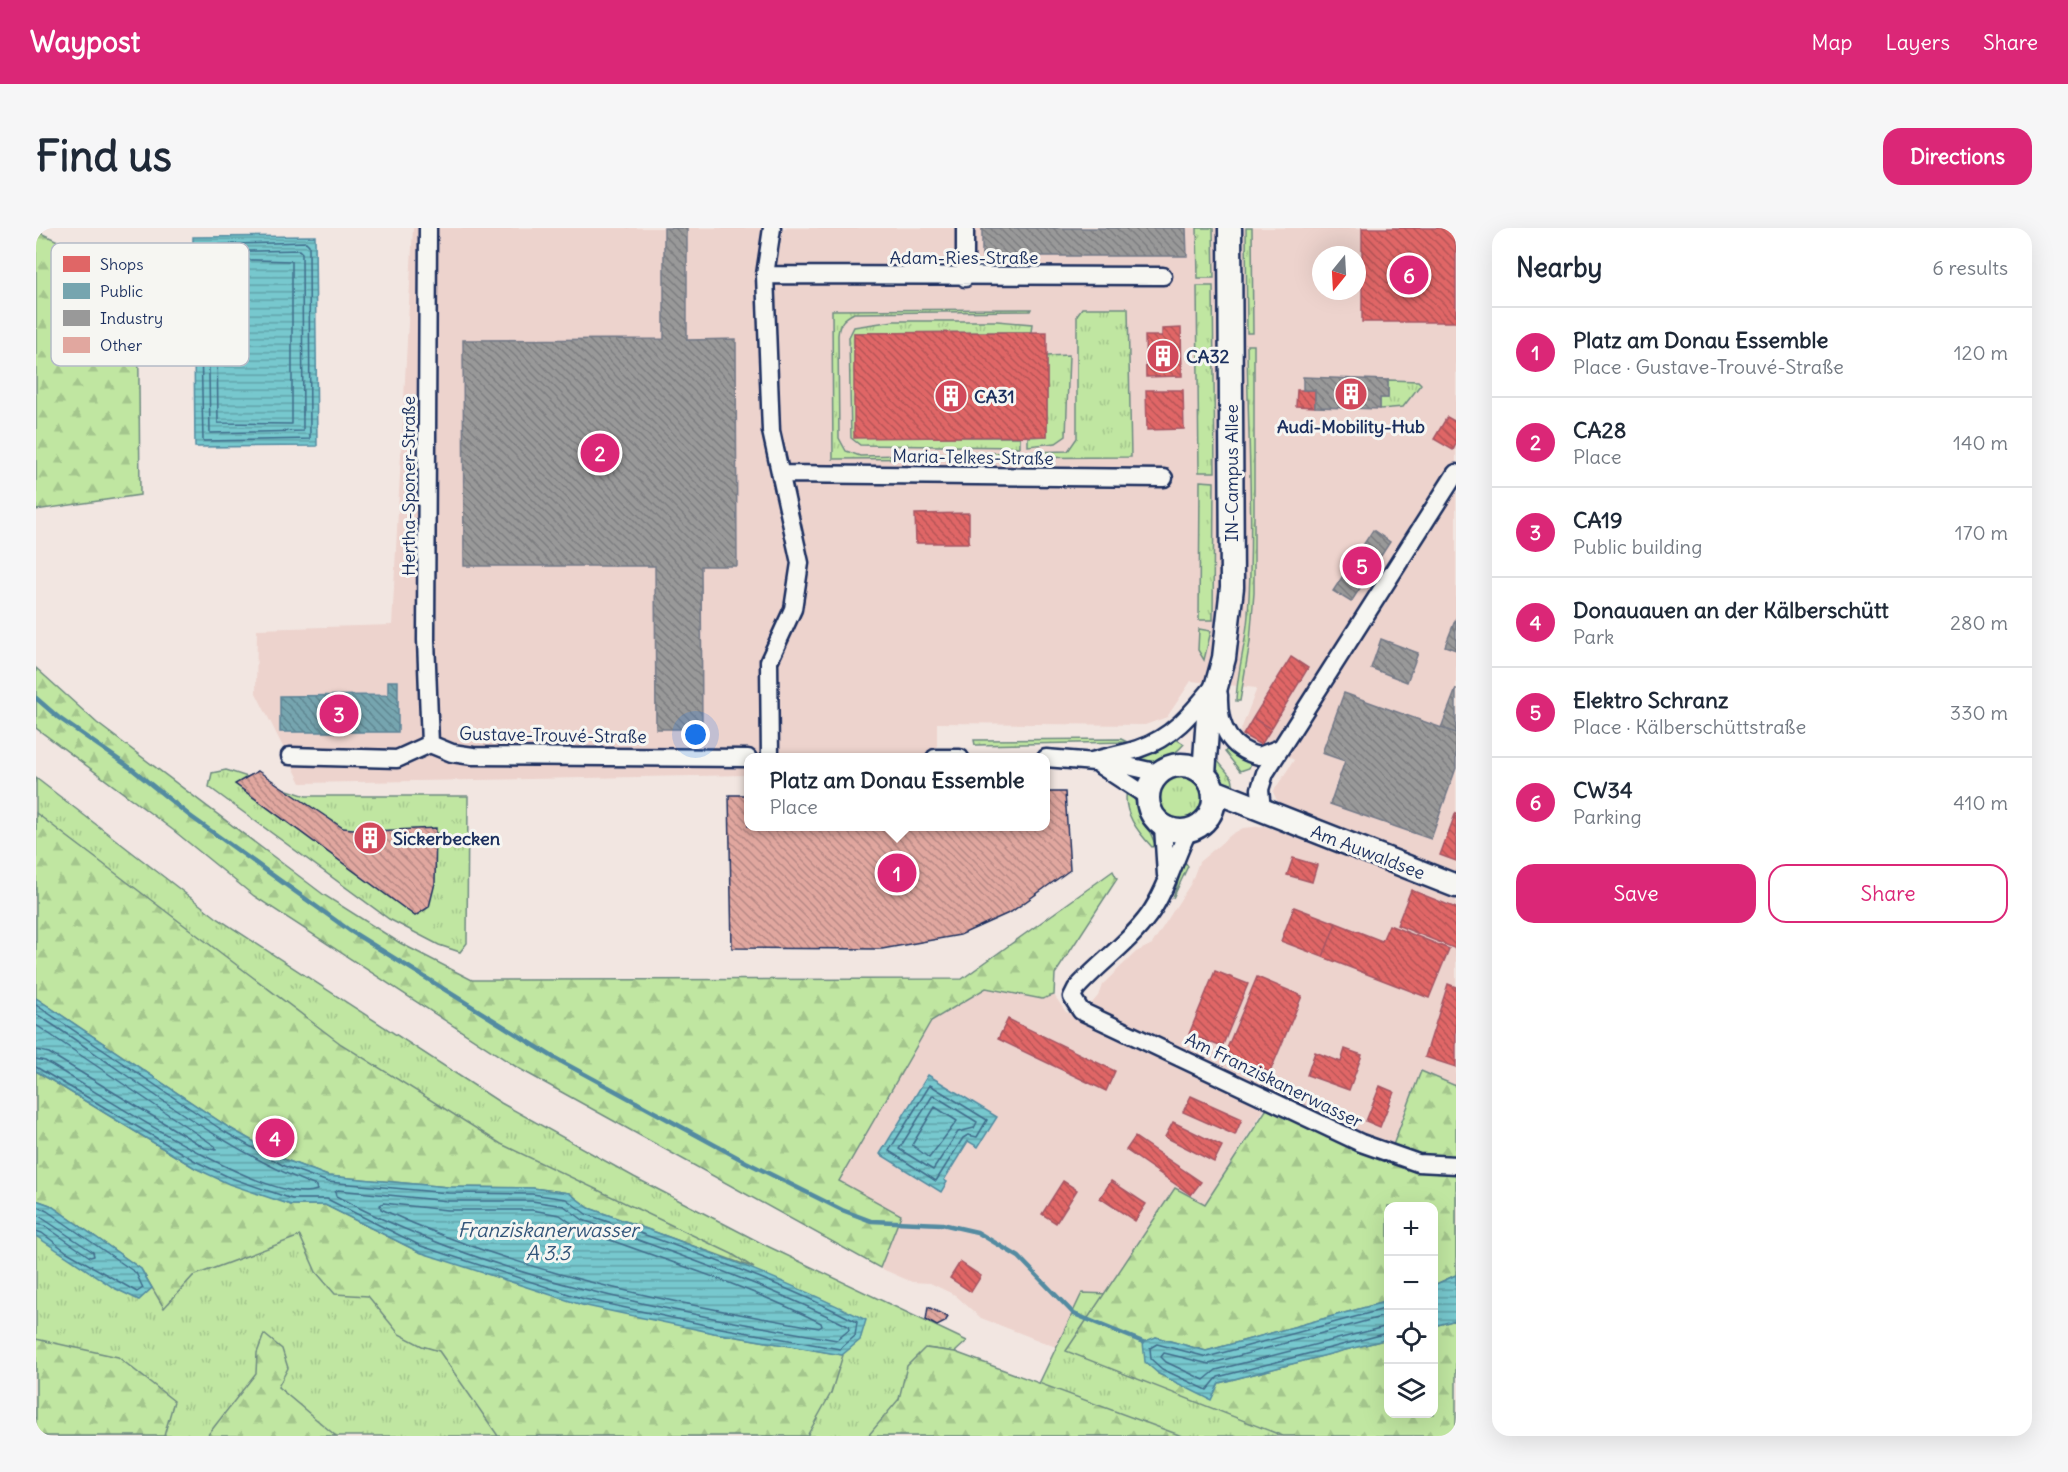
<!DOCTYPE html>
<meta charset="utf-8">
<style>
body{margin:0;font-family:Delius,sans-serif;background:#f6f6f7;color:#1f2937}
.controls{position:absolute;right:18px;bottom:18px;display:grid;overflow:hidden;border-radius:12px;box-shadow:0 6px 24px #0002}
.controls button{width:54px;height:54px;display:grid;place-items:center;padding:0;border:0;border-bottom:2px solid #e0e1e3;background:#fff;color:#1f2937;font:30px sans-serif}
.compass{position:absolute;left:1276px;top:18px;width:54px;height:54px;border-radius:50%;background:#fff;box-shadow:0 6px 24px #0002;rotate:198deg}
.you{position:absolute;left:660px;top:507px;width:21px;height:21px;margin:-15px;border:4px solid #fff;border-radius:50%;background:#1a73e8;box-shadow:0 0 0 9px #1a73e833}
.badge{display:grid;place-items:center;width:39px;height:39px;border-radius:50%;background:#db2777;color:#fff;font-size:20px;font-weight:700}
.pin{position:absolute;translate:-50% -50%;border:3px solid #fff;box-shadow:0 2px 6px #0006}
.popup{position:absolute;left:708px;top:525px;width:306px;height:78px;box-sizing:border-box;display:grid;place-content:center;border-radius:12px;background:#fff;filter:drop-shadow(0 2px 4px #0005);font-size:20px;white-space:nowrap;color:#747a83}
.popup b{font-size:22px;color:#1f2937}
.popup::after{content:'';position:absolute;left:50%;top:100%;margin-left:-12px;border:12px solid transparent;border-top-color:#fff}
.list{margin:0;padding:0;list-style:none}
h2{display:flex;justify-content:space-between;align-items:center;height:78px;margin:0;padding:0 24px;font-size:26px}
h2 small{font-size:20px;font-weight:400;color:#747a83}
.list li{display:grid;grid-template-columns:39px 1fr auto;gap:18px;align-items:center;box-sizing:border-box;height:90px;padding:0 24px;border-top:2px solid #e0e1e3}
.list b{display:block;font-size:22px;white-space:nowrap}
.list p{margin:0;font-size:20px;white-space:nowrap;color:#747a83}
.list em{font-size:20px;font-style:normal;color:#747a83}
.actions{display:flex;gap:12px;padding:18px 24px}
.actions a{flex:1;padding:14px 0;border:2px solid #db2777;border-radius:18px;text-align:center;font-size:21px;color:#db2777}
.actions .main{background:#db2777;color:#fff}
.icon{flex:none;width:33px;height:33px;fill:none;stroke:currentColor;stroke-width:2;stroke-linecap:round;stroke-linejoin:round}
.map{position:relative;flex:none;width:1420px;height:1208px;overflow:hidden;border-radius:18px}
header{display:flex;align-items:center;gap:36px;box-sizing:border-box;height:84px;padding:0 30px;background:#db2777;color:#fff}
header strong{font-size:28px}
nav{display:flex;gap:33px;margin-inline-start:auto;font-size:21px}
.intro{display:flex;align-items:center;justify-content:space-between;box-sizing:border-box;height:144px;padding:0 36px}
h1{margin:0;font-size:42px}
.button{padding:15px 27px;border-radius:18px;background:#db2777;color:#fff;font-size:21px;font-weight:700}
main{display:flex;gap:36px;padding:0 36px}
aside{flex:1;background:#fff;border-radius:18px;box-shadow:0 6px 24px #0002}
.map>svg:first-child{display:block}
</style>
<header>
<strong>Waypost</strong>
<nav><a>Map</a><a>Layers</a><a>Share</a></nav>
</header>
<div class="intro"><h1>Find us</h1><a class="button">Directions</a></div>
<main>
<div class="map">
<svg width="1420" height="1208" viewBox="0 0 1420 1208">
<defs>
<pattern id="grass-tufts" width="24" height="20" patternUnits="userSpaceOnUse" patternTransform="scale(1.5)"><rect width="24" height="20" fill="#c0e6a1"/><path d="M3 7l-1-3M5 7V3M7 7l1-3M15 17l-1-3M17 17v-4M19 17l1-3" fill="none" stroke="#a4c68d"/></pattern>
<pattern id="forest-firs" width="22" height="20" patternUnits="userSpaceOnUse" patternTransform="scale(1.5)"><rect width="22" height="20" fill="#c0e6a1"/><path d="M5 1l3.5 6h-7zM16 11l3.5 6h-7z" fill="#a4c68d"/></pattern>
<pattern id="water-rules" width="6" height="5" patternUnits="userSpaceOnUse" patternTransform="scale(1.5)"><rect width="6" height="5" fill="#77c8ce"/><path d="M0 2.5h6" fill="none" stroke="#61a3aa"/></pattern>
<pattern id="shops-back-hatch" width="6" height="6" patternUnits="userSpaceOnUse" patternTransform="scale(1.5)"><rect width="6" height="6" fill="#e06666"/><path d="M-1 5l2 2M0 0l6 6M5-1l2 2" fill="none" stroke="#b55457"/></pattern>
<pattern id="public-back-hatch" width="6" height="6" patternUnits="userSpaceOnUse" patternTransform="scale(1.5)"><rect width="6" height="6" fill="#76a5af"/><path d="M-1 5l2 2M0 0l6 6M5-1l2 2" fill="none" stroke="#608792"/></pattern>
<pattern id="industry-back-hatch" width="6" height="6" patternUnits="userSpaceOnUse" patternTransform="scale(1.5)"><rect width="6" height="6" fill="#999"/><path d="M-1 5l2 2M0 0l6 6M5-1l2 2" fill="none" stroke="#7c7d80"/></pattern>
<pattern id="building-back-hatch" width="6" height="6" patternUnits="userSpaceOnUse" patternTransform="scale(1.5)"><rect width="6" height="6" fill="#e1a79f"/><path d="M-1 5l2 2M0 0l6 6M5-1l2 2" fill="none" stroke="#b68885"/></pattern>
</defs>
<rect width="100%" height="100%" fill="#f2e6e1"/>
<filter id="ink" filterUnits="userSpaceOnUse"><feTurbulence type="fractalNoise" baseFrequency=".0167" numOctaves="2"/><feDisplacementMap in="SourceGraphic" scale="12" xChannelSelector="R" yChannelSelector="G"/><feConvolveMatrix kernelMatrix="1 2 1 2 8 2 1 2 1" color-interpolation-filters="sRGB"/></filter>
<g filter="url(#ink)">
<path fill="#edd3cd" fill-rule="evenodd" d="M377,0H1420V858L1385,843L1357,916L1307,899L1240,862L1169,977L1140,961L1030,1123L945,1090L919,1067L894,1055L876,1054L844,1040L865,987L803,953L895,793L950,760L1006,771L1018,767L1030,784L1044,789L1062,768L1066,757L1100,724L1116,716L1155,655L1163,634L1196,606L1207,600L1228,598L1263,610L1271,589L1244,579L1237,564L1258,532L1234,519L1225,521L1203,507L1221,460L1155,453L1131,489L1109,497L901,495V529L712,530V547L265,555L220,465L221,401L356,397ZM1285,27H1321V63H1285Z"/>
<path fill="url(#grass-tufts)" stroke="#6e8a80" stroke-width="1.5" fill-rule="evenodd" d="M1161,0H1177L1178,50H1162Z
M1210,0H1216L1217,105H1211Z
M1161,58H1177L1179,244H1163Z
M1046,80H1092L1095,229L797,231L796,82L995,81L994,83L818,85C808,90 803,95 802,107L803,210L810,223L824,228L1032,223L1041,210V87Z
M961,93L996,96L995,104L818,105L819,209H984V219L824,217L815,210L813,109L818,99L858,93Z
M1211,117H1218V365L1214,414L1204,473H1200C1201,444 1210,416 1212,387C1218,298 1212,206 1211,117Z
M1033,127L1030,208L1020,215L992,218V209L1011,208V128Z
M1352,152L1382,153L1385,156L1367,179L1344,181V170H1352Z
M1164,253L1178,254L1177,392H1163Z
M1163,401L1175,403L1168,432L1162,422Z
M1085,511L1091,514L939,517L938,512Z
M1140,511L1148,516C1136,530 1121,536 1103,533L1105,526Z
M1191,521L1215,535L1213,540L1204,543L1189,524Z
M1176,526L1196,550L1199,563C1183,555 1178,543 1176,526Z
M190,542L270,568H432L431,715L424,724L403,717L353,691L173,559L176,545Z
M1121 571a25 25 0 1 1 50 0a25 25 0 1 1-50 0Z
M0,550L181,690L465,875L598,949L729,1017L931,1113L919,1124L891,1120L1000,1162L1046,1065L1075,1066L1315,925L1420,950V1124L1398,1131V978H1352L1351,1208H0ZM22,602L134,688L112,674Z
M1091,562L1101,575L1120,618L1116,619C1102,604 1086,584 1091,562Z
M1148,633L1152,638L1137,670Z"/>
<path fill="url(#forest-firs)" stroke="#6e8a80" stroke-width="1.5" d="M0,3L102,50L104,267L0,282Z
M0,440L61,495L288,667L364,715L436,752L926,751L1077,643L1081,651L1019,746L1018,767L1006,771L950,760L895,793L803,953L865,987L844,1040L482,840L218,668L137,602L0,500Z
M0,585L305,816L465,916L696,1026L718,1040L553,980L533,965L497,960L412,959L292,948L250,932L192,899L0,770Z
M0,843L159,940L255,977H289L383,1024L678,1105L807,1127L795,1165L771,1208H462L403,1123L386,1118L363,1106L332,1068L299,1066L280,1044L264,1008L157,1048L128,1080L105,1041L14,977L0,972Z
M1385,843L1420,858V1047L1398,1057V978H1352V1073L1170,1123L1120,1109L1122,1146L1141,1153L1183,1155L1352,1111V1186H1398V1098L1420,1092V1208H1247L1030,1123L1139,960L1169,976L1232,879L1309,917L1351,933Z
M228,1106L246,1121L252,1140L242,1159L300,1208H171L220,1145L221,1125Z
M0,1111L82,1129L138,1173L128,1208H0Z
M889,1120L919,1124L1146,1208H832L863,1171L871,1138Z"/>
<path fill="url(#water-rules)" stroke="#528ba1" stroke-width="1.5" d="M279,8L281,218L159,219L157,9Z
M0,770L192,899L250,932L292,948L412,959L497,960L533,965L553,980C647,1014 740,1047 830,1092L824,1112L806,1127L678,1105L546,1077L383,1024L289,977H255L193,956L159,940L0,843Z
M892,847L961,889L942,919L932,913L908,952L911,954L905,964L844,926Z
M0,972L14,977L105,1041L116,1060L103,1072L78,1060L0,1008Z
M1420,1047V1092L1398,1098V1057Z
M1352,1073V1111L1183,1155L1175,1172L1123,1146L1109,1134L1107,1114L1120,1109L1170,1123Z"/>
<path fill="url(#shops-back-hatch)" stroke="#a55664" stroke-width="1.5" d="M1326,0H1420V94H1326Z
M1145,100L1146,148L1110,149L1109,108H1126V101Z
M1011,104V208L818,210V105Z
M1110,162H1147L1148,201L1111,202Z
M1261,162H1279V179L1260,178Z
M1411,189L1420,194V216L1417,222L1398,211Z
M933,285V315H880L879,286Z
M1255,429L1272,440L1235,501L1217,490Z
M1217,490L1235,501L1225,517L1207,507Z
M1420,584V633L1404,627Z
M1257,630L1281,637L1276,654L1251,647Z
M1375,662L1420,680V721L1361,697Z
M1258,679L1300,695L1287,729L1245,713Z
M1300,695L1346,713L1353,697L1413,721L1393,770L1287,729Z
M1179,743L1212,756L1186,819L1153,806Z
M1221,749L1266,768L1234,844L1189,825Z
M1412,756L1420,759V839L1389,829Z
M972,791L1079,843L1070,863L962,811Z
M1309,821L1326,827L1313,862L1271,847L1279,824L1305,834Z
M1344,858L1358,864L1344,899L1330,893Z
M1155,868L1206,891L1199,907L1147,884Z
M1137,894L1186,918L1178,934L1129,909Z
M1099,909L1165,954L1155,967L1090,922Z
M1027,953L1041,962L1020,995L1006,986Z
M1075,953L1110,976L1099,993L1064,970Z
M924,1034L945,1048L935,1064L914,1050Z"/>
<path fill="url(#public-back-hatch)" stroke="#5b8297" stroke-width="1.5" d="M352,453H362V504H244V468L352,467Z"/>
<path fill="url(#industry-back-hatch)" stroke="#737987" stroke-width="1.5" d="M628,0H651V112L700,111L701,338H665L666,501H620L619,338H428L427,112L628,111Z
M946,0H1150L1151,28H946Z
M1267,149L1352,152V170H1344V181L1279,179V162H1267Z
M1337,302L1354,314L1315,374L1297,363Z
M1420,390V422L1409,418Z
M1345,411L1382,425L1371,454L1335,440Z
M1420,461V505L1405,500Z
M1308,465L1420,505V540L1395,611L1294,576L1309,533L1286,525Z"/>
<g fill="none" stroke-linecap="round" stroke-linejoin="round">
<path stroke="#406c8b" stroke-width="1.5" d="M270,14L273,17L274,211L167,213L163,17Z
M263,22L266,25L267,203L174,205L171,24Z
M183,31L256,33V196L182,195L180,34Z
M0,777L189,904L248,938L292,954L412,965L496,966L530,971L550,986C642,1019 735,1049 821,1094L819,1108L804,1121L679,1099L548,1071L385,1018L291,971H256L195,950L161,934L0,839
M0,786C92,844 177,918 280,958L281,962C234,981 56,861 9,833L0,831
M0,797L179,918L180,922L169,920L13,825L0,822
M894,857L951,892L941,909L932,907L927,910L900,953L853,923Z
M897,867L941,894L938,900L922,904L897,942L863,921Z
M899,879L921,893L893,930L876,917Z
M302,962L412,973H496L528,978L547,992C637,1025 727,1055 812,1098L813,1102L801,1112C629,1083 455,1051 300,968L299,964Z
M347,975L411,982H496L524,987L544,1001C624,1031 708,1056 785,1095L786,1098L783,1100C634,1075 483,1046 345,981L344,977Z
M0,978L11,983L100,1045L107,1060L101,1064L31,1024L6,1005L0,1003
M0,986L57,1024L58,1028L54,1029L9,998L0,996
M1352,1080L1171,1129L1121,1116L1114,1120L1115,1131L1126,1141L1171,1162L1182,1149L1352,1105
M1352,1087L1173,1136L1128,1125L1125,1129L1130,1134L1168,1152L1180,1142L1352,1098"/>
<path stroke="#528ba1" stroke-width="4.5" d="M0,470L23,490L96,541L154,588L313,702L517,829L710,934L806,982L835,993L906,996L941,1004L983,1029L1038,1086L1107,1114"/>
</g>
<path fill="url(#building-back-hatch)" stroke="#1b2f5e" stroke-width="1.5" d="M222,543L307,600L337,603L400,600L399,655L393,679L379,688L199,556Z
M1010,564H1029L1034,642L975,684L924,707L846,721L696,720L693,567H712V598H1010Z
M892,1079L912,1089L909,1094L901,1098L890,1092Z"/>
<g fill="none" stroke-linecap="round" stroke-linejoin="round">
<defs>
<path id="street" d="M392,0L390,412L394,516
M929,0V50
M729,47L1127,48
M745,246L1128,250
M1183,467C1182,496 1192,521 1223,528L1244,520
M254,528L361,531L394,516L416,525L437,528L712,530
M734,530L733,433L757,381L764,335L735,203L729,47L736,0
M899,530H924
M1010,530L1083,536L1123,545
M1056,533C1072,528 1087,526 1102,521C1136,510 1156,485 1178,458
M1065,538L1111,568
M1226,582L1224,561L1229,545L1420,245
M1127,598L1130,647
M1152,603C1139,630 1130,663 1113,687C1092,716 1063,735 1040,761L1036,769L1045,783L1325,915L1382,935L1420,937"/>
<path id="secondary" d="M1112 570a33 33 0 1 1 66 0a33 33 0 1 1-66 0Z
M1168,546L1172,488L1188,430L1196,359L1194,0
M1178,563L1420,658"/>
</defs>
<use href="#street" stroke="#1b2f5e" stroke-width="21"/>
<use href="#secondary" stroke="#1b2f5e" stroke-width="27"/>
<use href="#street" stroke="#f6f6f2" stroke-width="16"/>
<use href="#secondary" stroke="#f6f6f2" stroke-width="22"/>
</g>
</g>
<defs>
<symbol id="building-disc" viewBox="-11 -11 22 22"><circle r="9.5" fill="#d1495b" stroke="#f6f6f2"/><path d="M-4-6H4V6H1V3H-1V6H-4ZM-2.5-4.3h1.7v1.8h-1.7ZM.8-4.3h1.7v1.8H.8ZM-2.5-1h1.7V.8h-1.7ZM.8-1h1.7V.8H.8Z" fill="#fff"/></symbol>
</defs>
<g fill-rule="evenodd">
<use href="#building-disc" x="1108" y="109" width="38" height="38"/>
<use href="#building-disc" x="1296" y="147" width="38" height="38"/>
<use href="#building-disc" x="896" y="149" width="38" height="38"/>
<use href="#building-disc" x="315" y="591" width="38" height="38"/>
</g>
<g text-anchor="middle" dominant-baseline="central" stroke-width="6" stroke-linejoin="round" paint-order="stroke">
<g font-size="18" fill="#1b2f5e" stroke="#f6f6f2">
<text x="928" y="29">Adam-Ries-Straße</text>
<text transform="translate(937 229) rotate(1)">Maria-Telkes-Straße</text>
<text transform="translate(1195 245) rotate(-90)">IN-Campus Allee</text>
<text transform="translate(372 258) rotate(-90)">Hertha-Sponer-Straße</text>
<text transform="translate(517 507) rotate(1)">Gustave-Trouvé-Straße</text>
<text transform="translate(1332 624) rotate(21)">Am Auwaldsee</text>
<text transform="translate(1238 852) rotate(26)">Am Franziskanerwasser</text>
</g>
<g font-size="18" font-weight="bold" fill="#1b2f5e" stroke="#f6f6f2" text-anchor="start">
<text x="1150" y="128">CA32</text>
<text x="938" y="168">CA31</text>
<text x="1315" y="198" text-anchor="middle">Audi-Mobility-Hub</text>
<text x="357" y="610">Sickerbecken</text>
</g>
<g font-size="20" font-style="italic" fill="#32557a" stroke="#f6f6f2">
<text x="512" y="1001">Franziskanerwasser<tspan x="512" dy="23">A 3.3</tspan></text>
</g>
</g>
<rect x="15" y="15" width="198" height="123" rx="9" fill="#f6f6f2" stroke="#b4bac6" stroke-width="1.5"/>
<rect x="27" y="28" width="27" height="16" fill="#e06666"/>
<rect x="27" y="55" width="27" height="16" fill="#76a5af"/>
<rect x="27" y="82" width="27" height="16" fill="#999"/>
<rect x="27" y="109" width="27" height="16" fill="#e1a79f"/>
<g font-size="16" fill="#1b2f5e">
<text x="64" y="42">Shops</text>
<text x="64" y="69">Public</text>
<text x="64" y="96">Industry</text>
<text x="64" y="123">Other</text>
</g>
</svg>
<div class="controls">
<button>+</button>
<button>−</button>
<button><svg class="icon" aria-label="locate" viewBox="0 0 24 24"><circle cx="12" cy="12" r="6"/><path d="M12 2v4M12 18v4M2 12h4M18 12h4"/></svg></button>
<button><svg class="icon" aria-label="layers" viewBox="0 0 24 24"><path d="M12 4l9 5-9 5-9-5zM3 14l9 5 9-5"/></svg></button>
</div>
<svg class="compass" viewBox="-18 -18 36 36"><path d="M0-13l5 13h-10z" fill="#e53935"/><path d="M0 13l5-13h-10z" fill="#747a83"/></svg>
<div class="you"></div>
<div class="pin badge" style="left:861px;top:645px">1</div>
<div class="popup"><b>Platz am Donau Essemble</b>Place</div>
<div class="pin badge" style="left:564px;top:225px">2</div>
<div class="pin badge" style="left:303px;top:486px">3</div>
<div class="pin badge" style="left:239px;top:910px">4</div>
<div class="pin badge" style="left:1326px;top:338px">5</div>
<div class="pin badge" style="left:1373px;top:47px">6</div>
</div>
<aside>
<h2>Nearby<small>6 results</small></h2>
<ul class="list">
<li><span class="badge">1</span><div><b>Platz am Donau Essemble</b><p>Place · Gustave-Trouvé-Straße</p></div><em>120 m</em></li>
<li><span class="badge">2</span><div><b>CA28</b><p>Place</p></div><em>140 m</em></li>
<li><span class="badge">3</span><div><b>CA19</b><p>Public building</p></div><em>170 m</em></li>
<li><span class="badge">4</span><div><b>Donauauen an der Kälberschütt</b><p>Park</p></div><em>280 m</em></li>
<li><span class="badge">5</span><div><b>Elektro Schranz</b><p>Place · Kälberschüttstraße</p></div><em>330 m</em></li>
<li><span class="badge">6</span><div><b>CW34</b><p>Parking</p></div><em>410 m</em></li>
</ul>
<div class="actions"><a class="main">Save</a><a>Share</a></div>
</aside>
</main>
